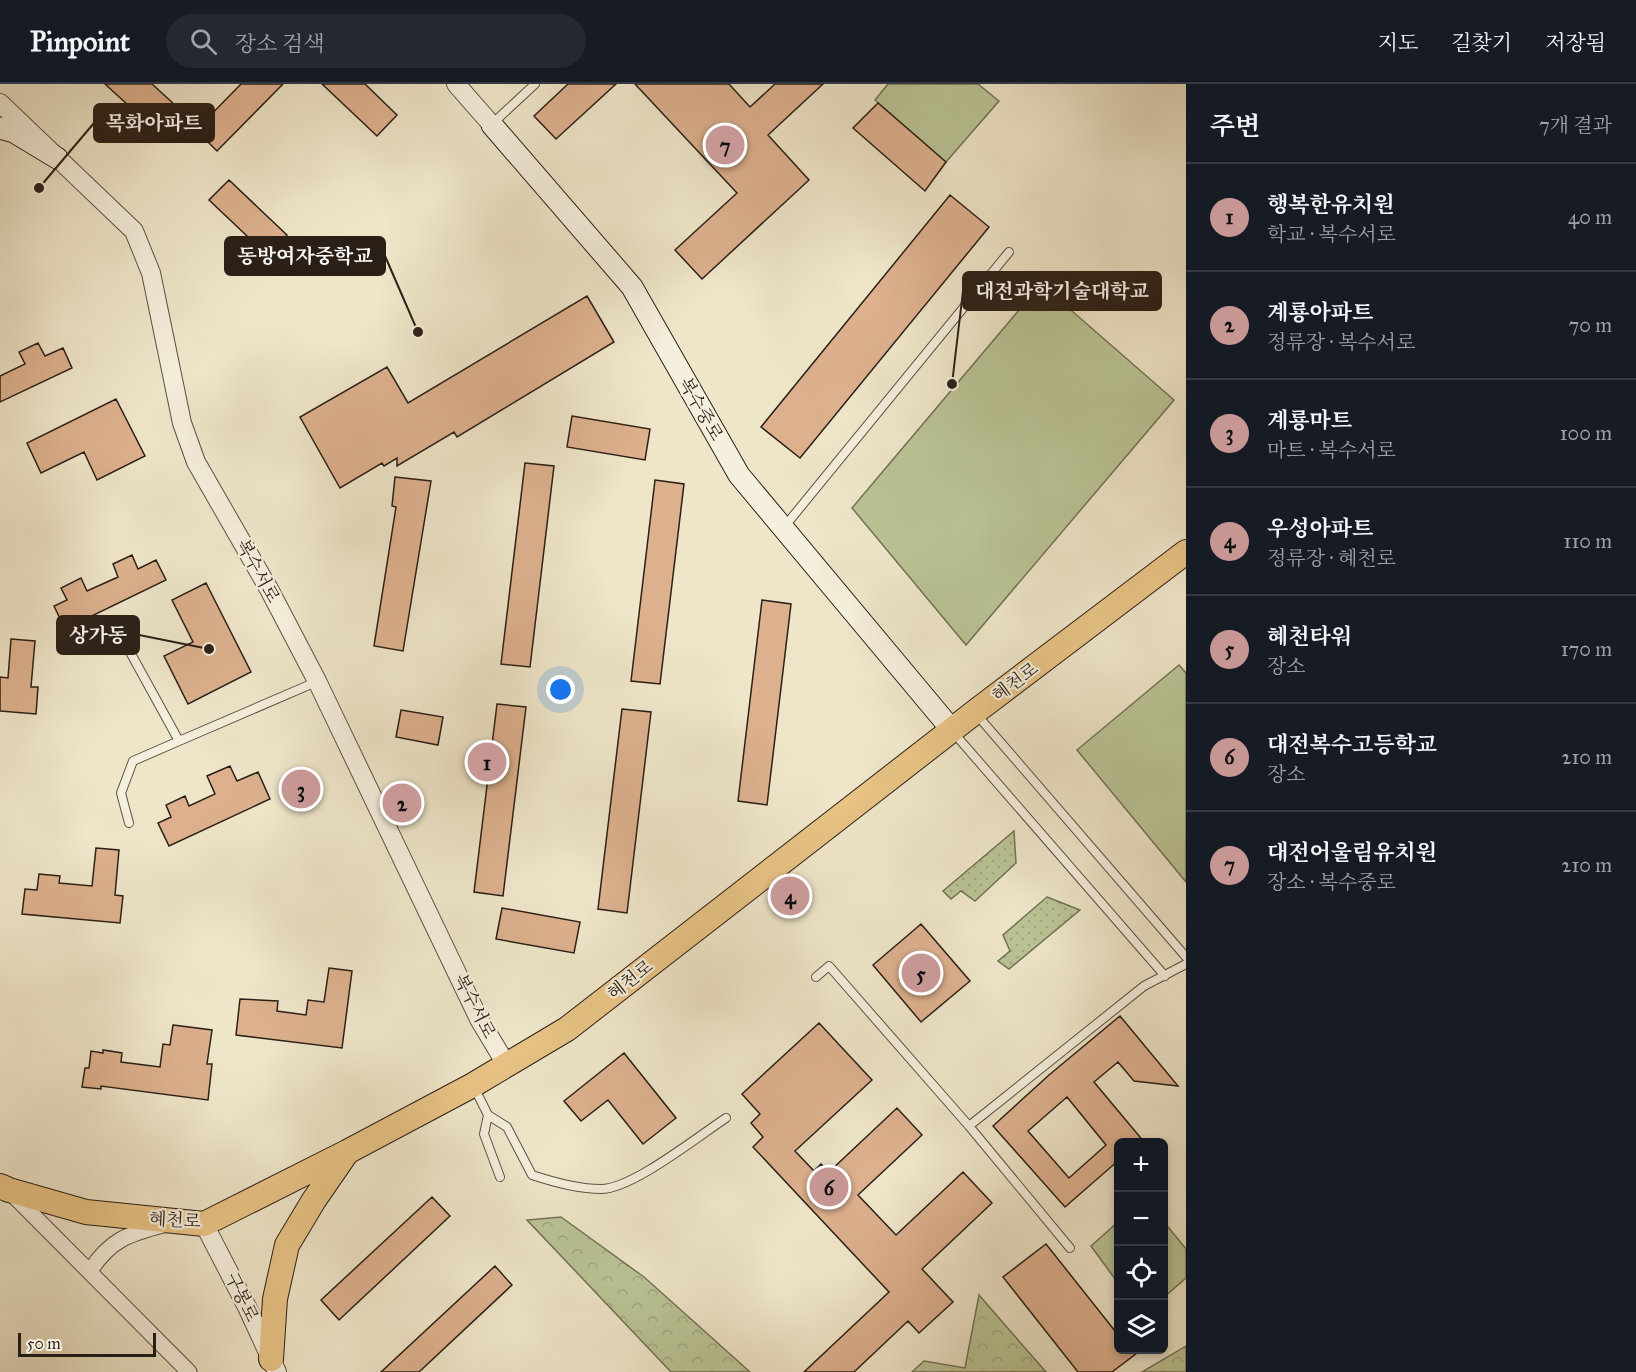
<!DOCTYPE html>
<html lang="ko">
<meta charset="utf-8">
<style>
body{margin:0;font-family:"IM FELL Great Primer","Noto Serif KR",serif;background:#242831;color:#f1f3f6}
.controls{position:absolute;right:18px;bottom:18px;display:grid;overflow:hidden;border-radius:9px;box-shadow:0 3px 9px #0003}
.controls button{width:54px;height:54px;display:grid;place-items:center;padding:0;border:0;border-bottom:2px solid #363941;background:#171b24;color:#f1f3f6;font:30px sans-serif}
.scale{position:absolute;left:18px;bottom:15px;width:138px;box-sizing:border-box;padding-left:6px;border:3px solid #2a1f17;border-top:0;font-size:16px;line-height:21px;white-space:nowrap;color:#2a1f17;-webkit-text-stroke:4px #f5efdd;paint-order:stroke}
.you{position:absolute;left:561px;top:606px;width:21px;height:21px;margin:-15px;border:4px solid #fff;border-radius:50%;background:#1a73e8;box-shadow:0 0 0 9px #1a73e833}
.badge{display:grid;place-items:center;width:39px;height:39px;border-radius:50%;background:#c59692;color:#111;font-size:20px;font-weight:700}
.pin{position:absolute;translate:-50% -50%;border:3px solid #fff;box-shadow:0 2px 6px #0006}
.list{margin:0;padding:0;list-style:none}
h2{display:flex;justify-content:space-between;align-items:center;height:78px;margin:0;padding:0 24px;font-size:26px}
h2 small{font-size:20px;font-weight:400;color:#9ea1a6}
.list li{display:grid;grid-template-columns:39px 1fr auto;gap:18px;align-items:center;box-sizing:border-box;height:108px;padding:0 24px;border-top:2px solid #363941}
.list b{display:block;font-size:22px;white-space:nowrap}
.list p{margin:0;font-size:20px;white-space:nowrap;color:#9ea1a6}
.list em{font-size:20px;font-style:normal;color:#9ea1a6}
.icon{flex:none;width:33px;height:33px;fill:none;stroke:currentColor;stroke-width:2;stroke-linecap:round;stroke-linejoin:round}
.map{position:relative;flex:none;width:1186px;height:1288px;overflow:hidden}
header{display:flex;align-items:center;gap:36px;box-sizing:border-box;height:84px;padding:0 30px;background:#171b24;border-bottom:2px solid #363941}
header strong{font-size:28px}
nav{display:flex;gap:33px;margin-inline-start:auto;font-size:21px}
.search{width:420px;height:54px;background:#242831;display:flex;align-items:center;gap:15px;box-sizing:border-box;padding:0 21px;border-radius:33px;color:#9ea1a6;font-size:22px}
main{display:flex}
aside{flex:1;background:#171b24}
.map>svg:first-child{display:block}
</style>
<header>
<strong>Pinpoint</strong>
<div class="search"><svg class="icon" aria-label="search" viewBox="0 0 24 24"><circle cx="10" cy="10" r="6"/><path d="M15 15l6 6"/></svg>장소 검색</div>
<nav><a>지도</a><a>길찾기</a><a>저장됨</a></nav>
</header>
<main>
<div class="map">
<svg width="1186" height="1288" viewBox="0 0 1186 1288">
<defs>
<pattern id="forest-crowns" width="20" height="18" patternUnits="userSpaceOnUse" patternTransform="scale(1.5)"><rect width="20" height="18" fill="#bac496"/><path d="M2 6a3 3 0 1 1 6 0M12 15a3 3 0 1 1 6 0" fill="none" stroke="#a0a881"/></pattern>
<pattern id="garden-dots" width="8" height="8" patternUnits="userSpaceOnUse" patternTransform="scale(1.5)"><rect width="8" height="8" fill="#bac496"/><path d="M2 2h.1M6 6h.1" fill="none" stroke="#a0a881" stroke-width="1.8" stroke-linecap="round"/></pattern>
</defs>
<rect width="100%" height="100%" fill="#efe6ca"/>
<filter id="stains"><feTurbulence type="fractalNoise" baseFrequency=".00333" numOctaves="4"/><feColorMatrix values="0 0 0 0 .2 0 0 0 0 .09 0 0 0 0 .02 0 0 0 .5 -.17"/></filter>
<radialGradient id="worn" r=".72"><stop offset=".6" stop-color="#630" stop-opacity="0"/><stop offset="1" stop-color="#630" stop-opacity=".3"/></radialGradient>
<path fill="#bac496" stroke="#727256" stroke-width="1.5" d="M888,0H978L999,17L946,78L875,16Z
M1041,200L1174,316L966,561L852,424Z
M1179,581L1186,589V798L1077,666Z
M1118,1138V1199L1091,1162Z
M1164,1138L1186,1165V1194L1164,1213Z"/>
<path fill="url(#forest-crowns)" stroke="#727256" stroke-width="1.5" d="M561,1133L644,1193L750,1288H671L527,1136Z
M979,1211L1046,1288H912L924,1277L965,1284Z
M1186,1262V1288H1142Z"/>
<path fill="url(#garden-dots)" stroke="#727256" stroke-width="1.5" d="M1014,747L1016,779L975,817L961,807L951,815L943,807Z
M1047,813L1080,826L1009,885L998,877L1010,867L1003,851Z"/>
<path fill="#ddb18e" stroke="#2a1f17" stroke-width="1.5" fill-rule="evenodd" d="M105,0H152L186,31L164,54Z
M241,0H283L217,67L196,46Z
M322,0H365L397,31L377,52Z
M568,0H616L556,55L534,32Z
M635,0H729L750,23L775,0H823L768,51L809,96L702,195L675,166L737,109Z
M878,19L946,78L925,107L853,44Z
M229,96L287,151L267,171L209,116Z
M950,111L989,143L800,374L761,343Z
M587,212L614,258L457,353L454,348L397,382V374L384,382L382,379L340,404L300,333L387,283L408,319Z
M38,259L45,272L63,264L72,284L0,318V292L25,280L19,268Z
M116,315L145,372L97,396L84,368L41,389L27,359Z
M572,332L650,345L645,376L567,363Z
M525,379L554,382L530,583L501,580Z
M395,393L431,397L403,567L374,562L396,423L392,422Z
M655,396L684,400L660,600L631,597Z
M132,471L138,485L156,476L166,496L65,545L54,522L67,516L61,504L81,494L87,507L118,493L113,480Z
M206,499L251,588L188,620L164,572L193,558L172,516Z
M762,516L791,520L767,721L738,717Z
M11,555L35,557L31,603H38L36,630L0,627V593L8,594Z
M497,620L526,623L503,812L474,808Z
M622,625L651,628L627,829L598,825Z
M401,626L443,633L438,661L396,653Z
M230,682L237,697L258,688L270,715L169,762L158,739L171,733L166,721L185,712L189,722L215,710L207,692Z
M96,764L119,766L115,811L123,812L120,839L22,830L25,805L37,806L39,790L60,792L59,799L92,802Z
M502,824L580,838L574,869L496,855Z
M921,840L970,897L921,938L873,881Z
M329,884L352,887L342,964L236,951L240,915L278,917L277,927L306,931L308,916L324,918Z
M1120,932L1178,1002L1134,997L1118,978L1094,998L1145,1059H1119V1076L1065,1123L993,1042L1049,991ZM1067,1013L1106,1061L1069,1094L1028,1047Z
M819,939L872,996L795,1067L814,1087L821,1080L829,1088L897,1024L922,1051L858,1111L896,1151L963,1088L992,1119L922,1185L953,1218L919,1249L908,1237L854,1288H804L889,1208L753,1063L763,1053L751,1039L760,1030L742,1010Z
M173,941L212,946L207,980H212L208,1016L101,1002V1005L82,1003L85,984H89L91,967L103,969V966L122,969L121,978L160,983L163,960L170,961Z
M624,969L676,1034L643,1060L608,1016L581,1037L564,1017Z
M432,1113L450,1132L339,1236L321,1216Z
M1046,1160L1119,1252V1266H1141L1112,1288H1078L1003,1193Z
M495,1182L512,1201L419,1288H381Z"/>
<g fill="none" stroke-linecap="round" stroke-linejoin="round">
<defs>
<path id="service" d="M492,40L535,0
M785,442L1009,168
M124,557L179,657L316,598
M977,631L1186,873
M953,648L1165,892
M129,739L121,709L133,677L179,657
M816,893L829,882L969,1042L1070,1164
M475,1005L488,1031L507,1043L532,1091C553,1098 578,1105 601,1105C632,1105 697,1053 726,1034
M488,1031L484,1050L500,1093
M969,1042L1144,902L1186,880"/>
<path id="minor" d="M13,1111L189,1288
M90,1187C110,1156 128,1150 163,1141"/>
<path id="tertiary" d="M456,0L492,41
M0,19L134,147L151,189L182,339L196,378L270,507L317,597L479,935L506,980
M204,1140L247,1223L277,1288"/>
<path id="secondary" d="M492,41L632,203L739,391L952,646
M0,44L14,48L57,74"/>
<path id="primary" d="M0,1102L9,1106L86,1128L204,1140L347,1068L473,1001L567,945L975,628L1186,468
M271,1275L275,1215L287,1161L314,1116L345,1071"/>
</defs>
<use href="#service" stroke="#5b5144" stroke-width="10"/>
<use href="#minor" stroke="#5b5144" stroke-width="17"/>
<use href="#tertiary" stroke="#5b5144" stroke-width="20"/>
<use href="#secondary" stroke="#2a1f17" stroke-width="23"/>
<use href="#primary" stroke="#2a1f17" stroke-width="26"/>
<use href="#service" stroke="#f5efdd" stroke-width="8"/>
<use href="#minor" stroke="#f5efdd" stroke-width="15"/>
<use href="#tertiary" stroke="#f5efdd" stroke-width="18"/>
<use href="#secondary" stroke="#f5efdd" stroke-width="21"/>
<use href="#primary" stroke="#e8c385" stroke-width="24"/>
</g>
<g text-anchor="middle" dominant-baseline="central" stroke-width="4.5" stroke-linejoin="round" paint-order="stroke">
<g font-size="18" fill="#2a1f17" stroke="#f5efdd">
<text transform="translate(701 325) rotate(60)">복수중로</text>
<text transform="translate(258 487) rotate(61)">복수서로</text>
<text transform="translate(1015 598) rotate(-37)">혜천로</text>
<text transform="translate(630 896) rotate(-38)">혜천로</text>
<text transform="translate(475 922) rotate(63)">복수서로</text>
<text transform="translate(175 1136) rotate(3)">혜천로</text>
<text transform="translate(242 1213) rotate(64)">구봉로</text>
</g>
</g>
<path fill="none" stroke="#2a1f17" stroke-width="2" d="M39 104L94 39M418 248L385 172M952 300L963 207M209 565L139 551"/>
<g fill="#2a1f17" stroke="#f5efdd" stroke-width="2">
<circle cx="39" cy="104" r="6"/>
<circle cx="418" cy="248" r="6"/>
<circle cx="952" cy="300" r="6"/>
<circle cx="209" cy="565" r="6"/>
</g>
<g fill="#2a1f17" stroke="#2a1f17" stroke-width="2">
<rect x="94" y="20" width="120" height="38" rx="6"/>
<rect x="225" y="153" width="160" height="38" rx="6"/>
<rect x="963" y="188" width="198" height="38" rx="6"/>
<rect x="57" y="532" width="82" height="38" rx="6"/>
</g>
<g font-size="20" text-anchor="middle" font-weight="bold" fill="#fff">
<text x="154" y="46">목화아파트</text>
<text x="305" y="179">동방여자중학교</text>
<text x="1062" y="214">대전과학기술대학교</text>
<text x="98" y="558">상가동</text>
</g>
<rect width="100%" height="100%" filter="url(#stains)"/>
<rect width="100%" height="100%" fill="url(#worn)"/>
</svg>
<div class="controls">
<button>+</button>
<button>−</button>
<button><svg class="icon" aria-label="locate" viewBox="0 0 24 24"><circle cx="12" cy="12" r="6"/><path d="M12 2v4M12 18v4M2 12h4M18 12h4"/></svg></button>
<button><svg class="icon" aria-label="layers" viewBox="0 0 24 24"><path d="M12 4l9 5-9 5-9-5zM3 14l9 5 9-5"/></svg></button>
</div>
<div class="scale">50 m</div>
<div class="you"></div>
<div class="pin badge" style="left:487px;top:678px">1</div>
<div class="pin badge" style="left:402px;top:719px">2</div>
<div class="pin badge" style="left:301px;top:705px">3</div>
<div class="pin badge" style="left:790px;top:812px">4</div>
<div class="pin badge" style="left:921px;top:889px">5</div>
<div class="pin badge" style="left:829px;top:1103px">6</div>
<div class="pin badge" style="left:725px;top:61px">7</div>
</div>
<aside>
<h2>주변<small>7개 결과</small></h2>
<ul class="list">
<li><span class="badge">1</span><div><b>행복한유치원</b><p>학교 · 복수서로</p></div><em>40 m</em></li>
<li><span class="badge">2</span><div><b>계룡아파트</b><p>정류장 · 복수서로</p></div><em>70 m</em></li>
<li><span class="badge">3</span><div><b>계룡마트</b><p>마트 · 복수서로</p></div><em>100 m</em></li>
<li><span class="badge">4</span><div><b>우성아파트</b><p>정류장 · 혜천로</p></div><em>110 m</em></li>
<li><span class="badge">5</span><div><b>혜천타워</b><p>장소</p></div><em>170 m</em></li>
<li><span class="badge">6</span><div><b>대전복수고등학교</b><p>장소</p></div><em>210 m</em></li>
<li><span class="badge">7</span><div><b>대전어울림유치원</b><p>장소 · 복수중로</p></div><em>210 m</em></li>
</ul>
</aside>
</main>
